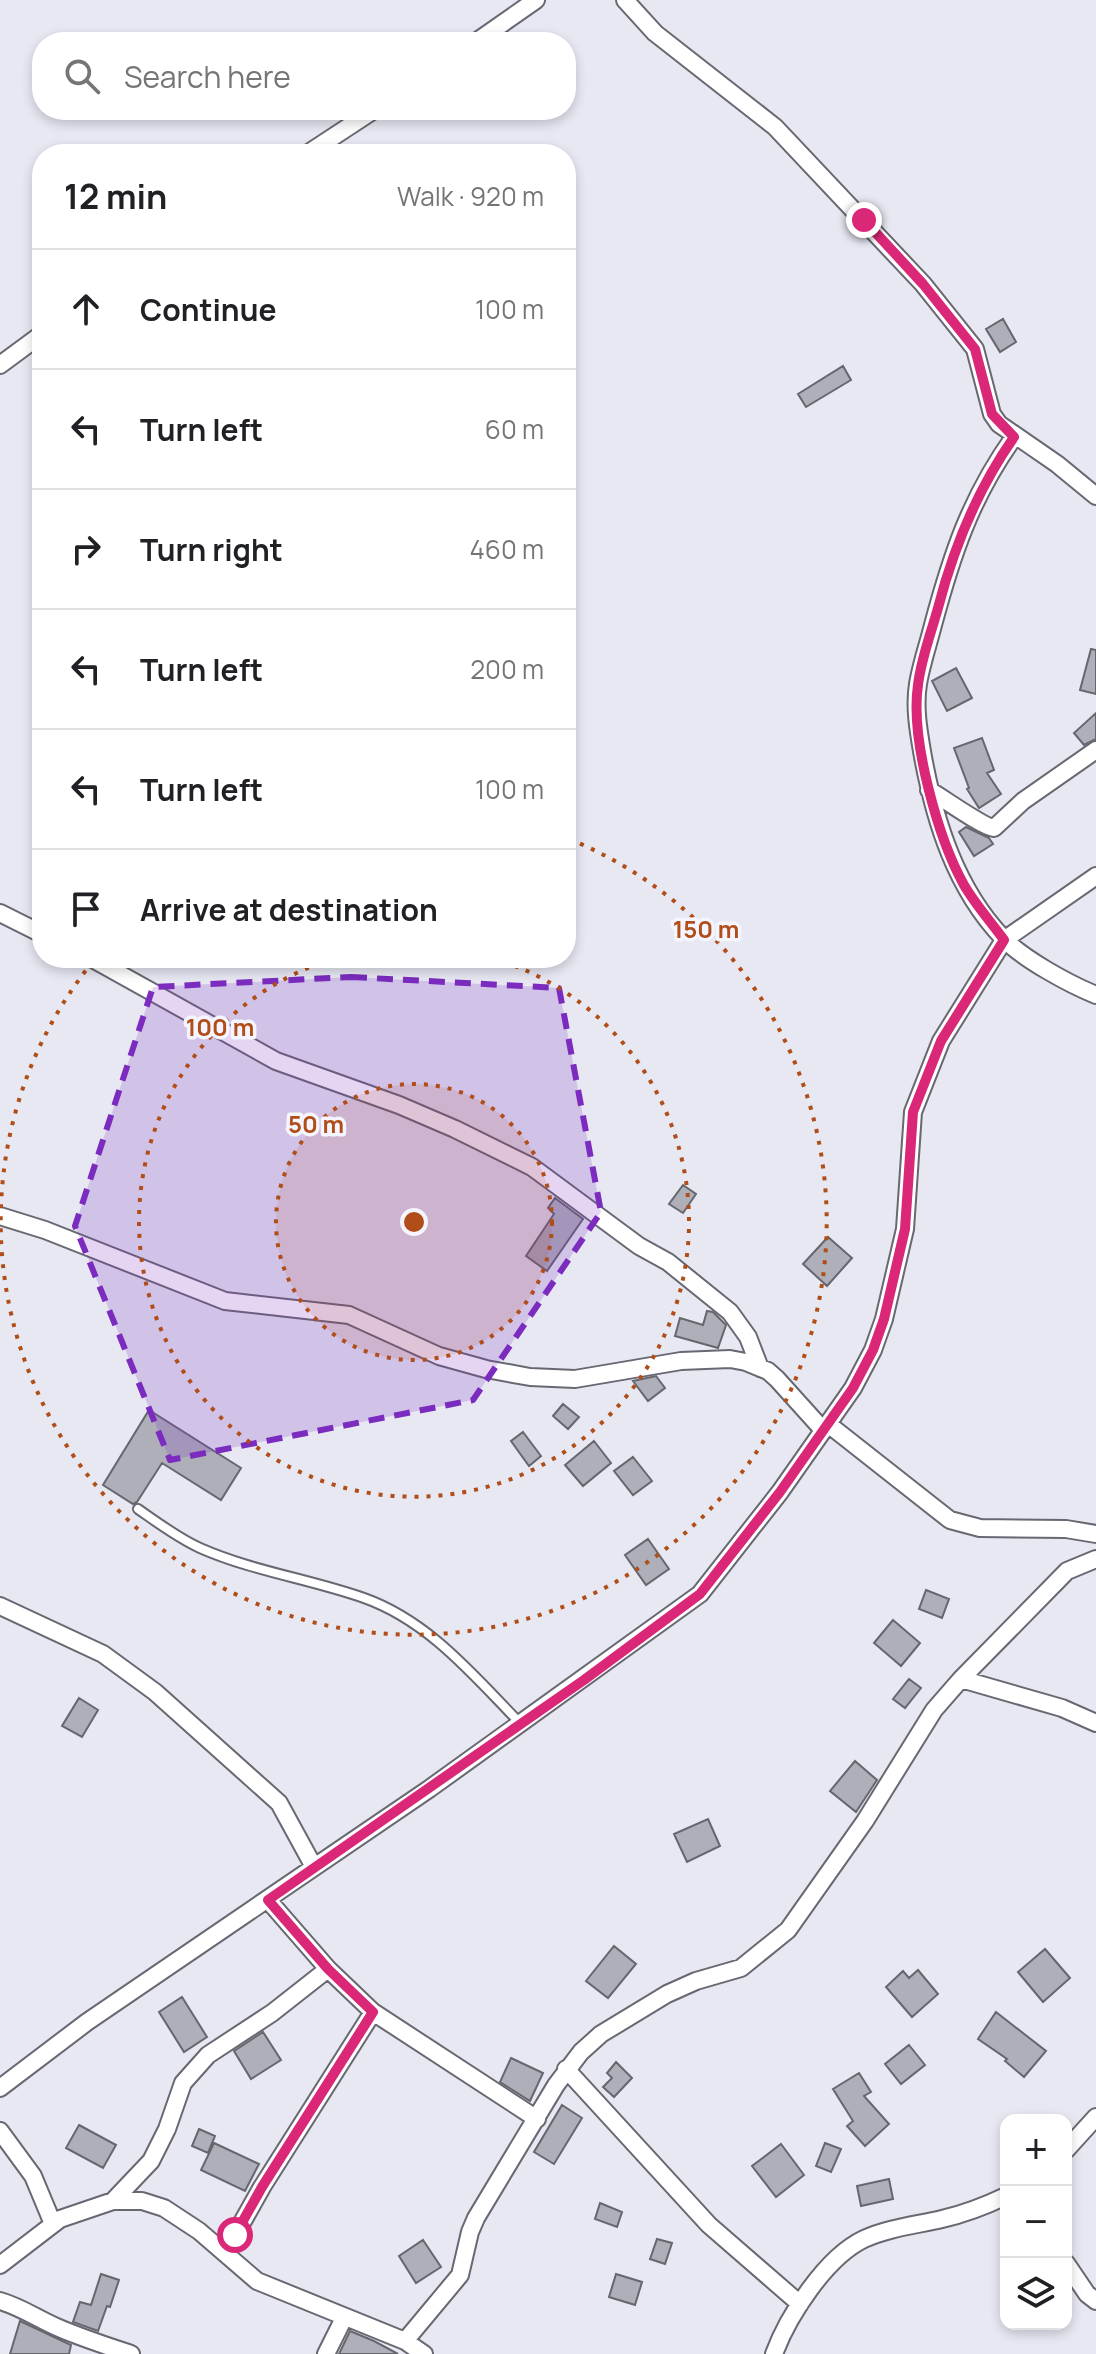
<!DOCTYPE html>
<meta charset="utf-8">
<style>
body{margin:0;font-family:Manrope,sans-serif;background:#f2f2f2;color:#202124}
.controls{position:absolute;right:24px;bottom:24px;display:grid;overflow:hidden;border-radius:16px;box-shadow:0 4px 12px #0003}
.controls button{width:72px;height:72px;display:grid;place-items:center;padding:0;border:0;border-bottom:2px solid #e0e0e0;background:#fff;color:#202124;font:40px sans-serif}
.stop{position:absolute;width:24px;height:24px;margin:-18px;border:6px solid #db2777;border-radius:50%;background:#fff}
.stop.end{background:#db2777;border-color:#fff;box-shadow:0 2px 8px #0008}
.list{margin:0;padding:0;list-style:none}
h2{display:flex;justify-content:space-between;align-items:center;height:104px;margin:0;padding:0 32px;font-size:34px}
h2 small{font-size:26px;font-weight:400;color:#757577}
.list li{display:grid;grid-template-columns:52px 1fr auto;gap:24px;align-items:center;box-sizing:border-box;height:120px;padding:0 32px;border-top:2px solid #e0e0e0}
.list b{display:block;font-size:30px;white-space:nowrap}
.list em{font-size:26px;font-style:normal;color:#757577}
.icon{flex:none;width:44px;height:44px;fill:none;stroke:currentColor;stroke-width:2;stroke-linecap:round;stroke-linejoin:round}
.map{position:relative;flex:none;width:1096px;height:2354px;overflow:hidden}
.search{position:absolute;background:#fff;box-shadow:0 4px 12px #0003;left:32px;top:32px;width:544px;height:88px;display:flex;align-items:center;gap:20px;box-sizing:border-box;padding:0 28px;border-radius:32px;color:#757577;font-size:30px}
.panel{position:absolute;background:#fff;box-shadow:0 4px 12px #0003;left:32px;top:144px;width:544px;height:824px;border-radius:32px}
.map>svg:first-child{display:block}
</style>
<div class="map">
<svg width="1096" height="2354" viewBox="0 0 1096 2354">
<rect width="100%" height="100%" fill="#e7e8f2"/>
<path fill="#aeafb9" stroke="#66666f" stroke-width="2" d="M1003,319L1016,342L1000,352L986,329Z
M843,366L851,380L806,407L798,394Z
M1091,649L1096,650V694L1080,690Z
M956,668L972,698L947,711L932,681Z
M1096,713V739L1084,745L1074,733Z
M982,738L994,770L987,773L1001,794L979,808L967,789L969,788L954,748Z
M966,827L989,838L993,844L974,856L959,832Z
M683,1185L696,1194L683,1213L669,1204Z
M555,1198L583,1219L547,1271L526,1256L554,1214L548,1208Z
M828,1237L852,1258L827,1286L803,1264Z
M707,1311L713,1312L726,1325L718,1348L675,1336L680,1318L703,1325Z
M656,1376L665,1388L648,1401L633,1381Z
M563,1404L579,1417L568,1429L553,1416Z
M149,1410L241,1468L221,1500L162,1463L137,1502L133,1504L103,1485Z
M523,1432L541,1456L529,1466L511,1441Z
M594,1441L611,1463L583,1486L565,1465Z
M633,1457L652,1481L633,1495L614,1471Z
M648,1539L669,1569L646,1585L625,1555Z
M926,1590L949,1599L942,1618L919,1609Z
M893,1620L920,1643L901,1666L874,1643Z
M909,1679L921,1688L905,1708L893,1699Z
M79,1698L98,1710L82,1737L62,1726Z
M855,1761L877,1780L856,1812L830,1791Z
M708,1819L720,1846L687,1862L674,1834Z
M614,1946L636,1964L608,1998L586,1981Z
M1045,1949L1070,1978L1043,2002L1018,1972Z
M918,1970L938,1994L912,2017L886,1987L903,1971L909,1978Z
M182,1997L207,2037L184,2052L159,2012Z
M996,2012L1046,2051L1024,2077L1005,2061L1007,2059L978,2039Z
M263,2032L281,2060L251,2079L234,2051Z
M909,2045L925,2065L901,2084L885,2064Z
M511,2058L543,2073L530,2101L500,2082Z
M616,2062L632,2078L614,2097L603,2087L612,2078L607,2073Z
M859,2073L871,2092L864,2096L889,2124L865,2146L847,2126L853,2121L833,2089Z
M562,2105L582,2118L554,2164L534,2152Z
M79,2125L116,2145L103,2168L66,2148Z
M199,2129L215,2136L208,2153L192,2146Z
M214,2143L259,2164L245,2191L201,2170Z
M825,2143L841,2149L831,2172L816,2166Z
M781,2144L804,2175L776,2197L752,2166Z
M889,2179L893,2199L861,2206L857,2186Z
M600,2203L622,2212L617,2227L595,2219Z
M657,2239L672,2243L665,2264L650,2259Z
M423,2240L441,2267L416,2283L399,2256Z
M101,2274L119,2280L110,2307L107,2306L98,2331L73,2322L80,2302L91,2305Z
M616,2274L642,2282L635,2305L609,2297Z
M20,2321L71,2345L69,2354H10Z
M350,2331L374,2341L398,2354H339Z"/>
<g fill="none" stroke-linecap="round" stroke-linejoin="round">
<defs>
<path id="lane" d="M138,1509C158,1523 178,1538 200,1548C252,1571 310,1579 364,1598C429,1621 474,1676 520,1723"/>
<path id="street" d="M625,0L655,33L775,127L923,284L975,349L992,414L999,424L1057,464L1096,496
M476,42L536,0
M307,154L374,110
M0,365L42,334
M1014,437C971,497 952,554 933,625C928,645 921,665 918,684C914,708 919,734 923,757C935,822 956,889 1003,938C1023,959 1069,984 1096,995
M929,790C943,798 983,827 994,828L1023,801L1096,750
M0,913L42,934
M91,958L276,1061L399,1105L455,1129L532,1167L639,1246L668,1262L730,1312L748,1337L760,1368
M0,1216L45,1230L225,1301L349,1315L439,1356L486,1369L530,1377L575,1379L681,1361L730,1359L746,1362L768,1371L777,1379L823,1430
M828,1424L950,1520L980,1528L1066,1529L1096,1534
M0,1606L103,1654L155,1692L279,1803L314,1867
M961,1679L1062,1708L1096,1723
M268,1900L328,1969L373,2012L537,2119
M566,2069L709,2225L800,2304
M0,2088L87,2022L429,1789L700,1594L780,1492L853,1388L873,1350L884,1319L905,1229L913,1112L941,1041L1004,940L1096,876
M0,2131L33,2176L53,2224
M1066,2150L1096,2117
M113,2201L151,2161L167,2129L183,2083L208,2055L272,2013L328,1969
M225,2253L262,2187L373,2012
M1066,2263L1087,2294L1096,2301
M0,2265L60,2219L113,2201H142L164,2208L199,2231L257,2281L405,2341L424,2354
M0,2301C21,2307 38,2319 59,2328C82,2338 107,2346 131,2354
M405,2341L460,2275L470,2232L476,2218L556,2085L581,2052L601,2034L667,1994L696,1981L741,1968L788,1930L865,1821L934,1710L961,1679L1067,1571L1096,1559
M326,2354L344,2318
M774,2354C788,2316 826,2257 864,2239C888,2228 916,2225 942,2219C964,2214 985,2206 1006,2196"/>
</defs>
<use href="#lane" stroke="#676871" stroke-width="12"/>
<use href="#street" stroke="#676871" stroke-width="20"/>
<use href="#lane" stroke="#fff" stroke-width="8"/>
<use href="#street" stroke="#fff" stroke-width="16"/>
</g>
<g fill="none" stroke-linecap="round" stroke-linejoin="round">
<path stroke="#db2777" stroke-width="10" d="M235,2235L262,2187L373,2012L328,1969L268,1900L584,1680L700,1594L780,1492L853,1388L873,1350L884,1319L905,1229L913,1112L941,1041L1004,940C991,922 975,904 964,885C938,838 910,739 918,685C921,659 931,633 938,608C954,546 977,490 1014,437L992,414L975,349L923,284L864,220"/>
</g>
<path fill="#7b2cbf" fill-opacity="0.2" stroke="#7b2cbf" stroke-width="6" stroke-dasharray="16 10" stroke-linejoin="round" d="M351,977L559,988L601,1212L473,1400L170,1460L75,1226L153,987Z"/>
<circle cx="414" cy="1222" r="138" fill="#b14d19" fill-opacity=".12"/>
<g fill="none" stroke="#b14d19" stroke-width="4" stroke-dasharray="4 8">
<circle cx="414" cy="1222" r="138"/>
<path d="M492 958A275 275 0 1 1 336 958"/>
<path d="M569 839A413 413 0 1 1 95 959"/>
</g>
<circle cx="414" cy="1222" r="12" fill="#b14d19" stroke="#f4f5fe" stroke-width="4"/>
<g font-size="24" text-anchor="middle" font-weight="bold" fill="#b14d19" stroke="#f4f5fe" stroke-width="7" stroke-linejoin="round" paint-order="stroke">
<text x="706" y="938">150 m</text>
<text x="220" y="1036">100 m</text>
<text x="316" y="1133">50 m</text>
</g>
</svg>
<div class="controls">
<button>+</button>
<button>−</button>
<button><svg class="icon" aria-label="layers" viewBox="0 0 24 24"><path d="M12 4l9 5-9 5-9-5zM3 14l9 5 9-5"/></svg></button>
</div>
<div class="stop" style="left:235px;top:2235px"></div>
<div class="stop end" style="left:864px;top:220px"></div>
<div class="search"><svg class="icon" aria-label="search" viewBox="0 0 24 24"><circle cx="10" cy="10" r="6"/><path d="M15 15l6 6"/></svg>Search here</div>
<section class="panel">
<h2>12 min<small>Walk · 920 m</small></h2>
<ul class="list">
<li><svg class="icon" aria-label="ahead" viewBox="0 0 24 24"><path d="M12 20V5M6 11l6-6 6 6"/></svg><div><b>Continue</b></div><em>100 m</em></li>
<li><svg class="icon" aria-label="left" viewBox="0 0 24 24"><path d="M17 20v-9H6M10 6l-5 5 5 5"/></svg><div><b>Turn left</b></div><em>60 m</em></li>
<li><svg class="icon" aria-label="right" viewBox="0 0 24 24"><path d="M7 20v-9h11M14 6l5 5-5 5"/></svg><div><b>Turn right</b></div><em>460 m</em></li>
<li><svg class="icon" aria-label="left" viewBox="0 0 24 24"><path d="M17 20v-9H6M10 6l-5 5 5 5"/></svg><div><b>Turn left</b></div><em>200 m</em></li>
<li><svg class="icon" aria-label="left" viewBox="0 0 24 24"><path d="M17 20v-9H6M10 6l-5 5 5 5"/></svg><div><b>Turn left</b></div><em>100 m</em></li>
<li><svg class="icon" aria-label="arrive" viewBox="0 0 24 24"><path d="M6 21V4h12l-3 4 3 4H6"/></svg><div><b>Arrive at destination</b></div></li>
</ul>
</section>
</div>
